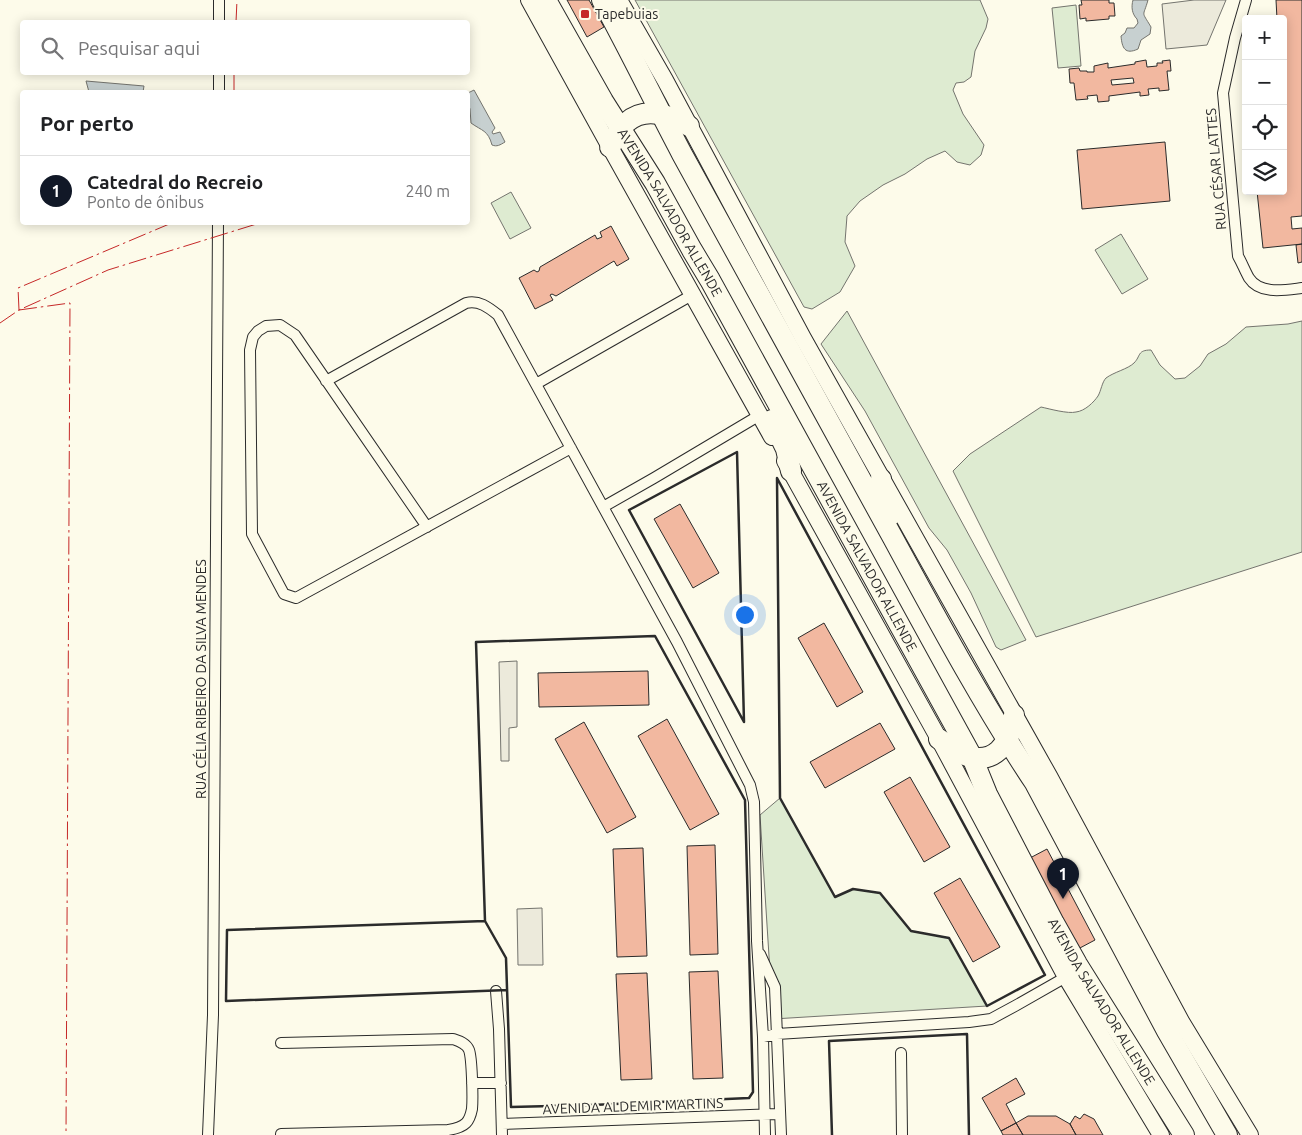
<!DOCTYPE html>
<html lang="pt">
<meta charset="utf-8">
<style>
body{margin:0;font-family:Ubuntu,sans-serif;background:#f6f6f6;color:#202124}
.controls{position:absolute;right:15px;top:15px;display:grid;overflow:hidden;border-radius:5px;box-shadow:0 2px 12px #0003}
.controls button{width:45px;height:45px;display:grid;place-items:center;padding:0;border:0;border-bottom:1px solid #e0e0e0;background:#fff;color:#202124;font:25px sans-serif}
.you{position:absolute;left:744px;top:614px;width:18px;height:18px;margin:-12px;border:4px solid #fff;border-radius:50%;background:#1a73e8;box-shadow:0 0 0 8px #1a73e833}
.badge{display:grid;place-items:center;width:32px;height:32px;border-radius:50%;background:#111827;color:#fff;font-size:16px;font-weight:700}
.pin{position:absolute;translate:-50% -41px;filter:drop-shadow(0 1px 2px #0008)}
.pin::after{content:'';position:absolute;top:26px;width:18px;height:15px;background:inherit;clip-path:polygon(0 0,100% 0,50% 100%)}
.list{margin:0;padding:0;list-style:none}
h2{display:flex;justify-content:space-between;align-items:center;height:65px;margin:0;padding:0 20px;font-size:21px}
h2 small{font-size:16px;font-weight:400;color:#757577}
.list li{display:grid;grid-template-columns:32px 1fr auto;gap:15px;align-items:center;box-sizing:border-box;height:70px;padding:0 20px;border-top:1px solid #e0e0e0}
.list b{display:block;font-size:19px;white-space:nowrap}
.list p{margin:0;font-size:16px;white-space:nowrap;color:#757577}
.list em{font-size:16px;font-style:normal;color:#757577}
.icon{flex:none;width:28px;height:28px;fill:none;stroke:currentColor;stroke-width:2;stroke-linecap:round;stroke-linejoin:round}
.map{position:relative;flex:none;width:1302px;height:1135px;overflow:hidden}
.search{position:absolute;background:#fff;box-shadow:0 2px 12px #0003;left:20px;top:20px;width:450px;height:55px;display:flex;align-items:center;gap:12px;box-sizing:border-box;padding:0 18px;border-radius:5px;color:#757577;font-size:19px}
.panel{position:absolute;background:#fff;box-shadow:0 2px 12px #0003;left:20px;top:90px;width:450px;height:135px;border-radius:5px}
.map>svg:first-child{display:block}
</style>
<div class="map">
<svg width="1302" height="1135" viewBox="0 0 1302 1135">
<rect width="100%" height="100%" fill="#fdfbea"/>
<path fill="#deebd1" stroke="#74746e" d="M635,0H980L988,19L986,28L975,51L971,77L964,82L956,83L953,90L963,114L984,145L981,155L970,165L957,162L945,151L927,159L905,174L883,185L860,201L847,216L845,242L855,266L840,292L812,309L804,307Z
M1076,5L1081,66L1058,68L1052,8Z
M511,192L531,228L510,239L491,203Z
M1121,234L1148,279L1122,294L1095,250Z
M847,311L1026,640L1001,650L996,647L971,593L947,550L929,528L865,411L821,344Z
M1302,321V552L1036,637L953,471L970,454L1041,407C1050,409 1068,414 1076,412C1085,411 1094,402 1098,396C1101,391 1102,382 1106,378C1114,372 1128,369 1134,363C1141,356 1137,350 1151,350L1160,365L1175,379L1185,378L1200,366L1208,354L1226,344L1246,327L1288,324Z
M780,798L835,897L853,889L880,893L911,931L949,938L987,1006L773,1019L760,815Z"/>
<path fill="#eceadb" stroke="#74746e" d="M1194,0H1226L1207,45L1166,49L1162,4Z
M517,661V727L509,728V761H501L499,662Z
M542,908L543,965H518L517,909Z"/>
<path fill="#c7d0d0" stroke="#74746e" d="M1133,0H1148C1143,18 1141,10 1151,27L1150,34L1141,40L1138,49C1125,55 1122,48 1121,36L1125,33L1127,28H1134L1138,23L1137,19C1132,14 1131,7 1133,0Z
M86,81L144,86L143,92H89Z
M474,90L495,128L492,132L493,134L500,132L505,142C500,145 497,147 492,145C488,130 482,131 471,123L470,109L468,103V93Z"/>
<path fill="#f2b8a0" stroke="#2b2b2b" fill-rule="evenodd" d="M567,0H589L604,27L587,37Z
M1081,0H1109V3H1114L1115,16H1109V19L1086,21V18L1080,19L1079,5H1082Z
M1276,0H1302V216L1291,217L1292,229L1302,228V244L1263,248L1257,191H1283V173H1284L1283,162V19H1277Z
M1146,60L1147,67L1157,66V63H1163L1162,61L1170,60L1171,71H1167L1169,90L1159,91V88L1148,89L1149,95L1140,96V92L1109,96V101L1098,102L1097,95L1087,96L1088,99L1076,100L1074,83H1070L1069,69L1079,68L1080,71H1087V72H1094V66L1108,63V68L1135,64V62ZM1133,78L1134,83L1112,85L1111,80Z
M1165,142L1170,201L1082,209L1077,150Z
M611,226L629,259L617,266L614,261L556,296L552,294L550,295L553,300L535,309L519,278L534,270L537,272L539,271L540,267L595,235L597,239L602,237L600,232Z
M1302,244V262L1298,263L1296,245Z
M680,504L719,573L693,588L654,519Z
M824,623L863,692L837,707L798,638Z
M648,671L649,705L539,707L538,673Z
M667,719L719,814L690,830L638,736Z
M584,722L636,817L607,833L555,739Z
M880,723L895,749L825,788L810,762Z
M910,777L950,847L924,862L884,792Z
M715,845L718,954L690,955L687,846Z
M643,848L647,956L617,957L613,849Z
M1047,849L1095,940L1078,949L1030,858Z
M960,878L1000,947L973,962L934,893Z
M718,971L723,1078L693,1079L689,972Z
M647,973L652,1079L621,1080L616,974Z
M1016,1078L1025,1094L1006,1104L1016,1123L1001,1131L982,1098Z
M1084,1114L1094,1119L1103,1135H1076L1070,1124L1075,1116L1080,1119Z
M1028,1116H1056L1070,1124L1076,1135H1023L1016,1123Z
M1016,1123L1023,1135H1003L1001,1131Z"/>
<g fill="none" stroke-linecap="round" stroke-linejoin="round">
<defs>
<path id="street" d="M1246,0L1235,38L1223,93L1238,256C1242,263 1245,271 1249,278C1260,295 1285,290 1302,288
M219,22V0
M219,92V72
M326,381L466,303C479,300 488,307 498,315L677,642L750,785L754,802L757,941L763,1037L765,1135
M536,384L692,295
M603,507L654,478L760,415
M427,527L295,335L280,325L266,326L258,331L253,337L250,350L252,534L284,594L296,598L571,448
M760,954L775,987L781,1135
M496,991L499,1029L502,1135
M763,1037L777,1034L969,1022L991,1019L1015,1006L1066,977
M281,1043L453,1039C459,1041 466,1043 469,1050C472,1058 473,1098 472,1109C471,1114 470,1119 466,1123C461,1128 454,1129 448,1130L281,1134
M901,1053L902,1135
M472,1083H501
M502,1124L779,1114
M208,1135L213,1015L218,222"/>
<path id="primary" d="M529,0L610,147L772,437
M619,0L665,80L803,338L1049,776L1182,1023L1250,1135
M785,461L939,739L1066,977L1161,1135"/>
<g id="highway">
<path id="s1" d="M546,0L603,101L655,183L692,250L710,280L972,757L987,794L1054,923L1077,964L1184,1135"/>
<path d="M602,0C630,51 655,103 682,154C752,282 822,410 893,538C938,621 983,705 1035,783L1167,1031L1227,1135"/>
<path d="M610,147C615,139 620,128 627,122C646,105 671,116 689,126"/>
<path d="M772,420L786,449L791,471"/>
<path d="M881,479L882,494L891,515"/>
<path d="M939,739C947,744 954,751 962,754C993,768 1011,744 1014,715"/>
</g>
</defs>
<use href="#street" stroke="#2b2b2b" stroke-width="12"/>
<use href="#primary" stroke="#2b2b2b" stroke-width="18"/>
<use href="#highway" stroke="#2b2b2b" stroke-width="22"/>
<use href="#street" stroke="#fdfbea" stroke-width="10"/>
<use href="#primary" stroke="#fdfbea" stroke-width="16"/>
<use href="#highway" stroke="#fdfbea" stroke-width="20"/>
<path stroke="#2b2b2b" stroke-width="2.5" d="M737,452L744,722L629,510Z
M777,478L1045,975L987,1006L949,938L911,931L880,893L853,889L835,897L780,798Z
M655,636L745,800L753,1092L749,1098L592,1105L511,1107L506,958L485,921L476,642Z
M485,921L227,930L226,1001L507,990
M832,1135L829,1041L967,1034L969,1135"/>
<path stroke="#c62828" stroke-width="1" stroke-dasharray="18 4 2.5 4" stroke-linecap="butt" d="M236,22L237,0
M234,92V72
M19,310L70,303L66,1135
M19,310L18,288L174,222
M0,323L19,310L108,270L263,222"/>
</g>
<rect fill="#c62828" stroke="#fdfbea" stroke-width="2" x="580" y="9" width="10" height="10" rx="2.5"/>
<g text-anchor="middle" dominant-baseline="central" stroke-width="4" stroke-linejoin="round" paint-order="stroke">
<g font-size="14" fill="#2b2b2b" stroke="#fdfbea" text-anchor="start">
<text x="595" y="14">Tapebuias</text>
</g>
<g font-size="14" fill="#2b2b2b" stroke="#fdfbea">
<text transform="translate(1216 169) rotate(-95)">RUA CÉSAR LATTES</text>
<text stroke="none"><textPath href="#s1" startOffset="246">AVENIDA SALVADOR ALLENDE</textPath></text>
<text stroke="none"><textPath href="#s1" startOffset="651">AVENIDA SALVADOR ALLENDE</textPath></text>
<text transform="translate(201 679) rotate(-90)">RUA CÉLIA RIBEIRO DA SILVA MENDES</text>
<text stroke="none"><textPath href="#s1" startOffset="1146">AVENIDA SALVADOR ALLENDE</textPath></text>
<text transform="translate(633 1106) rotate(-2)">AVENIDA ALDEMIR MARTINS</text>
</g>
</g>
</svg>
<div class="controls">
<button>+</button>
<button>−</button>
<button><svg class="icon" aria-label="locate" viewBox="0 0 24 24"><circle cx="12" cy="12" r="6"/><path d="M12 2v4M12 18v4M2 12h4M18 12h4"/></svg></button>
<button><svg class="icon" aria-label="layers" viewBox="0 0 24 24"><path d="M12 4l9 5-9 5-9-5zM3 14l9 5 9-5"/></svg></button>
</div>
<div class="you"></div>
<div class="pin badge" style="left:1063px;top:899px">1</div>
<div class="search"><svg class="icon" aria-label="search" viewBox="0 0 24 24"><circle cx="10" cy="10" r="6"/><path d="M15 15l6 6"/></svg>Pesquisar aqui</div>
<section class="panel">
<h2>Por perto<small></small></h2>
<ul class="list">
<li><span class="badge">1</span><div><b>Catedral do Recreio</b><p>Ponto de ônibus</p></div><em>240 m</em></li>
</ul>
</section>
</div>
